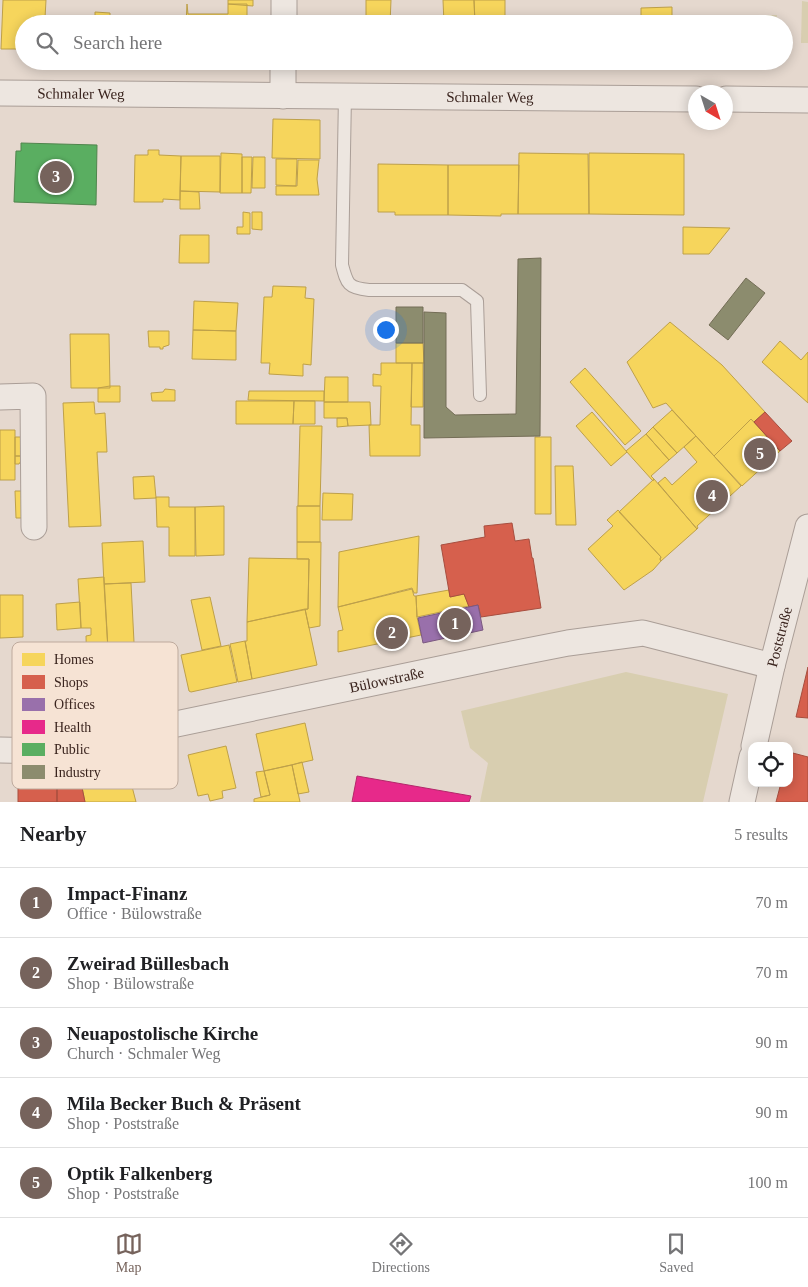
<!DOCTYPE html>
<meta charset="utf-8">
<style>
body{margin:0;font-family:Georgia,serif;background:#f6f6f6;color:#202124}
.controls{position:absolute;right:15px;bottom:15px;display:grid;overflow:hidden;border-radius:10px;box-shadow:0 2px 12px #0003}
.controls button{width:45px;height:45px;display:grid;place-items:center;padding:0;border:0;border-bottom:1px solid #e0e0e0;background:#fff;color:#202124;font:25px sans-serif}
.compass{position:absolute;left:688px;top:85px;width:45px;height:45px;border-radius:50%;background:#fff;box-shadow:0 2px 12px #0003;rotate:141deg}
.you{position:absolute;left:385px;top:329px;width:18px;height:18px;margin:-12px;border:4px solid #fff;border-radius:50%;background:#1a73e8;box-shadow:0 0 0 8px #1a73e833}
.badge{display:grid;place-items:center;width:32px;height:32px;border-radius:50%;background:#76635c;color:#fff;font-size:16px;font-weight:700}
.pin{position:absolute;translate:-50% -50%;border:2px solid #fff;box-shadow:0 1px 5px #0006}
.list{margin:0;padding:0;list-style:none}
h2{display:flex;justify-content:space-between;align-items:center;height:65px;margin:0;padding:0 20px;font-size:21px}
h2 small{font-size:16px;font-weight:400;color:#757577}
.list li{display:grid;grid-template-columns:32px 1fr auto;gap:15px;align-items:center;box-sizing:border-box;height:70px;padding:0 20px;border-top:1px solid #e0e0e0}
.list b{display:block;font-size:19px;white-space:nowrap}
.list p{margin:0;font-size:16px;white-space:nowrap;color:#757577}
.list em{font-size:16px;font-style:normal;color:#757577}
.icon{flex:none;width:28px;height:28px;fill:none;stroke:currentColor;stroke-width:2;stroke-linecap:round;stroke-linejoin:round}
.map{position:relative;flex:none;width:808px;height:802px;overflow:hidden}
.search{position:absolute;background:#fff;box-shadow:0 2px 12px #0003;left:15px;right:15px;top:15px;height:55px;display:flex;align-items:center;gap:12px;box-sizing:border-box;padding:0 18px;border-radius:28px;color:#757577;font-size:19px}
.sheet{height:415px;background:#fff}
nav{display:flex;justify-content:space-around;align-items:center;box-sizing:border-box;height:70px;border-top:1px solid #e0e0e0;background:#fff;font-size:14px;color:#757577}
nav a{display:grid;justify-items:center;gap:2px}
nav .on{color:#76635c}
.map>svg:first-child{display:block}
</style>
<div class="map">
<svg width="808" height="802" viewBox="0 0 808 802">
<rect width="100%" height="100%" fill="#e5d8ce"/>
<path fill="#d8ceb0" d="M802,1L808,2V43H801Z
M753,15H777L776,24H753Z
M626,672L728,694L703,802H480L488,763L470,748L461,711Z"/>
<path fill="#f6d55c" stroke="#bea049" d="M3,0H46L45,18L33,17V24H24V49H1Z
M228,0H253V6L228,4Z
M366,0H391L390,24H366Z
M443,0H474L475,24H444Z
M474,0H505V24H475Z
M187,4L188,14H228V4H247V24H186Z
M672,7V19L702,18V24H612V18H641V8Z
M95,12L110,13V24H76V18L95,19Z
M549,17H579V24H549Z
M579,17L612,18V24H579Z
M110,19H143V24H110Z
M273,119L320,120V159L272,158Z
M148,150H159V155L181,156L180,200L163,199V202H134L135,155H148Z
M221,153L242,154V193H220Z
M519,153L588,154L589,214H518Z
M589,153L684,154V215L589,214Z
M181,156H220V192L180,191Z
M242,157H252L251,193H242Z
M253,157H265V188H252Z
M276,159H297L296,186L276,185Z
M298,160H319L317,179L319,195H276V186H297Z
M378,164L448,165V215H395V212H378Z
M448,165H519L518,214H501V216L448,215Z
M180,191L199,192L200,209H180Z
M243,212L250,213V234H237V227H243Z
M252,212H262V230L252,229Z
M683,227L730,228L709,254H683Z
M180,235H209V263H179Z
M273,286L306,287L305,298L314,299L311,365L303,364V376L269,374L270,363H261L264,297H272Z
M194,301L238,303L236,331L193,330Z
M670,322L722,365L765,412L754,422L751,419L714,456L666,403L653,408L627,362Z
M193,330L236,331V360L192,359Z
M148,331H169V345L163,347V349H160V347H149Z
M70,334H109L110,388H71Z
M780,341L801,360L808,352V403L762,362Z
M396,343H423L424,363H396Z
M381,363H412L411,425H420V456H370L369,425H380L381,386H373V374L381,375Z
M412,363H423V407H411Z
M585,368L641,431L625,445L570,382Z
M325,377H348V402H324Z
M110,386H120V402H98V388Z
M165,389L175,390V401H152L151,393L163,392Z
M249,391H324V401L248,400Z
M236,401H294L293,424H236Z
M294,401H315V424H293Z
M94,402L95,414L105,413L107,452H97L101,526L69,527L63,403Z
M324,402H370L371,425L348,426L347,418H324Z
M672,410L696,436L677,453L653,427Z
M592,412L627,452L611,466L576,426Z
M337,418H347L348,426L337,427Z
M751,419L780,451L742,486L714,456Z
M300,426H322L320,506H298Z
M653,427L677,453L669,460L646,434Z
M0,430H15V480H0Z
M646,434L669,460L651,476L654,479L653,481L626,451Z
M696,436L741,486L697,526L698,528L697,529L658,483L665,477L672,485L697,462L684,447Z
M15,437H24V456H15Z
M535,437H551V514H535Z
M15,456H24L19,464H15Z
M555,466H573L576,525H556Z
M154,476L156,498L134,499L133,477Z
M654,479L697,529L661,561L660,559L661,557L619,512Z
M15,491H29L30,518H16Z
M323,493L353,494L352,520H322Z
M156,497H169V507H195V556H169V527H157Z
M224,506V555L196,556L195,507Z
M297,506H320V542H297Z
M618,510L661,557L660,559L661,561L653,570L624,590L588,549L613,526L607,520Z
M419,536L417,593H414L412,588L338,607L339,552Z
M143,541L145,582L104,584L102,543Z
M297,542H321L320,626L309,628L305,609H308L309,559H297Z
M249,558L309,559L308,609L247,622Z
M104,577L109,667L105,674L87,677L86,636L91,635V628H81L78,579Z
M131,583L135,662L109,667L104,584Z
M412,589L414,596H416L417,617L421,635L338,652V631L343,630L338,607Z
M449,590L450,597L464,594L469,606L417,617L416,596Z
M0,595H23V637L0,638Z
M210,597L221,646L202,650L191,600Z
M80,602L81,628L57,630L56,604Z
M305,609L317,665L252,679L245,641H247V622Z
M245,641L252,679L238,682L230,644Z
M229,645L237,682L191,692L189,691L181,655Z
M305,723L313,760L264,771L256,734Z
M226,746L236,788L222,791L223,798L210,801L208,794L198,796L188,755Z
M302,762L309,792L298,794L292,765Z
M292,765L300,802H254V799L270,795L264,771Z
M127,767L136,802H85L80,777Z
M264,771L270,795L261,797L256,772Z"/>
<path fill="#d6604d" stroke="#a74e3f" d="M765,412L792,441L780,451L754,422Z
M512,523L515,541L529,539L532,558H533L541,608L481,617L478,605L469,607L464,594L450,597L441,545L485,537L484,526Z
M808,667V718L796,717Z
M789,752L808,757V802H776L781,783H789Z
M80,778L85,802H57V783Z
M18,779H57V802H18Z"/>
<path fill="#9970ab" stroke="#7c5981" d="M478,605L483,630L423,643L418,618Z"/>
<path fill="#e7298a" stroke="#b3286a" d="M357,776L471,796L469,802H352Z"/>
<path fill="#5aae61" stroke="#50854d" d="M21,143L97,145L96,205L14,202L16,151H21Z"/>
<path fill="#8c8c6e" stroke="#736d56" d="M541,258L540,436L424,438V312L446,313V407L455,415L516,414L518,259Z
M746,278L765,293L728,340L709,325Z
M396,307H423V343H396Z"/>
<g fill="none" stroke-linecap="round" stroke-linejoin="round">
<defs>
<path id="lane" d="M345,95L342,265C347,284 348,288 369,290H462L477,301L480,395"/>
<g id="street">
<path d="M284,24V0"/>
<path id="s1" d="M0,93L696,99"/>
<path d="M283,96V61"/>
<path d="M726,99L808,100"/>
<path d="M0,397L33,396L34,527"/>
<path id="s2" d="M754,746L772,666L808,527"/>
<path id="s3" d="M0,750L47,751L502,656L568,643L643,633L772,666"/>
<path d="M742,802L752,757"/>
</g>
</defs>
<use href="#lane" stroke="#aa9e97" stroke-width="14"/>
<use href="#street" stroke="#aa9e97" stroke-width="27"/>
<use href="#lane" stroke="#ede6e0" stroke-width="12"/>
<use href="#street" stroke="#ede6e0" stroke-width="25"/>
</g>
<g text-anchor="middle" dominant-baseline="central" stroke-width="5" stroke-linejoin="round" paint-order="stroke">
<g font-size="15" fill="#3a241e" stroke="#f6e3d4">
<text stroke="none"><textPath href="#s1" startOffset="81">Schmaler Weg</textPath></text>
<text stroke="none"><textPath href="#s1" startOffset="490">Schmaler Weg</textPath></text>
<text stroke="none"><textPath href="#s2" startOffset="112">Poststraße</textPath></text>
<text stroke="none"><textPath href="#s3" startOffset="394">Bülowstraße</textPath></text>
</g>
</g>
<rect x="12" y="642" width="166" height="147" rx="8" fill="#f6e3d4" stroke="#beaa9d" stroke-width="1"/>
<rect x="22" y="653" width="23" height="13" fill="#f6d55c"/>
<rect x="22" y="675" width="23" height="14" fill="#d6604d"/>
<rect x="22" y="698" width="23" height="13" fill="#9970ab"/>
<rect x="22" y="720" width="23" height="14" fill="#e7298a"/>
<rect x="22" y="743" width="23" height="13" fill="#5aae61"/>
<rect x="22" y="765" width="23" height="14" fill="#8c8c6e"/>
<g font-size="14" fill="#3a241e">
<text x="54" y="664">Homes</text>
<text x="54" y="687">Shops</text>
<text x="54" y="709">Offices</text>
<text x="54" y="732">Health</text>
<text x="54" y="754">Public</text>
<text x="54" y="777">Industry</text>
</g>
</svg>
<div class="controls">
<button><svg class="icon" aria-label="locate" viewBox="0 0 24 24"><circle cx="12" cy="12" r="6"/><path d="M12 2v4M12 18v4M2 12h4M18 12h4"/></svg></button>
</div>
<svg class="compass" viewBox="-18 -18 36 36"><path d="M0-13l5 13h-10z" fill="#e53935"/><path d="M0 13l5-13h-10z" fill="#757577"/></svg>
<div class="you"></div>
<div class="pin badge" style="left:455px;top:624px">1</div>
<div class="pin badge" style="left:392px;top:633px">2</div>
<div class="pin badge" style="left:56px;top:177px">3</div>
<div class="pin badge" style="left:712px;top:496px">4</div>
<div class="pin badge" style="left:760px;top:454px">5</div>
<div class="search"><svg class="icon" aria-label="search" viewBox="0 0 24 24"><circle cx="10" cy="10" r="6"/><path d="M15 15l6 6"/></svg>Search here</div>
</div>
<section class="sheet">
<h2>Nearby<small>5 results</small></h2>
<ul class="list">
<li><span class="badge">1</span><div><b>Impact-Finanz</b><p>Office · Bülowstraße</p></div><em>70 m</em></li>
<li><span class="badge">2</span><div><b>Zweirad Büllesbach</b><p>Shop · Bülowstraße</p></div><em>70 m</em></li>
<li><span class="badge">3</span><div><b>Neuapostolische Kirche</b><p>Church · Schmaler Weg</p></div><em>90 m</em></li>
<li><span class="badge">4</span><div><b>Mila Becker Buch &amp; Präsent</b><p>Shop · Poststraße</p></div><em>90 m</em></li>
<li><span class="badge">5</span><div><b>Optik Falkenberg</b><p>Shop · Poststraße</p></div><em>100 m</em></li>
</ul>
</section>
<nav>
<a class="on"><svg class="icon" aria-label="map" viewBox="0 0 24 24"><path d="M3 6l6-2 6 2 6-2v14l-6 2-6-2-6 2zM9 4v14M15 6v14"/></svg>Map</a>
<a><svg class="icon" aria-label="directions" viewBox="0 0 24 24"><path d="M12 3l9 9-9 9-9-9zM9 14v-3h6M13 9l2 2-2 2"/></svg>Directions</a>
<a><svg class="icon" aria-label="saved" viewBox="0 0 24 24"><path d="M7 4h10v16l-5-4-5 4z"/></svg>Saved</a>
</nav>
